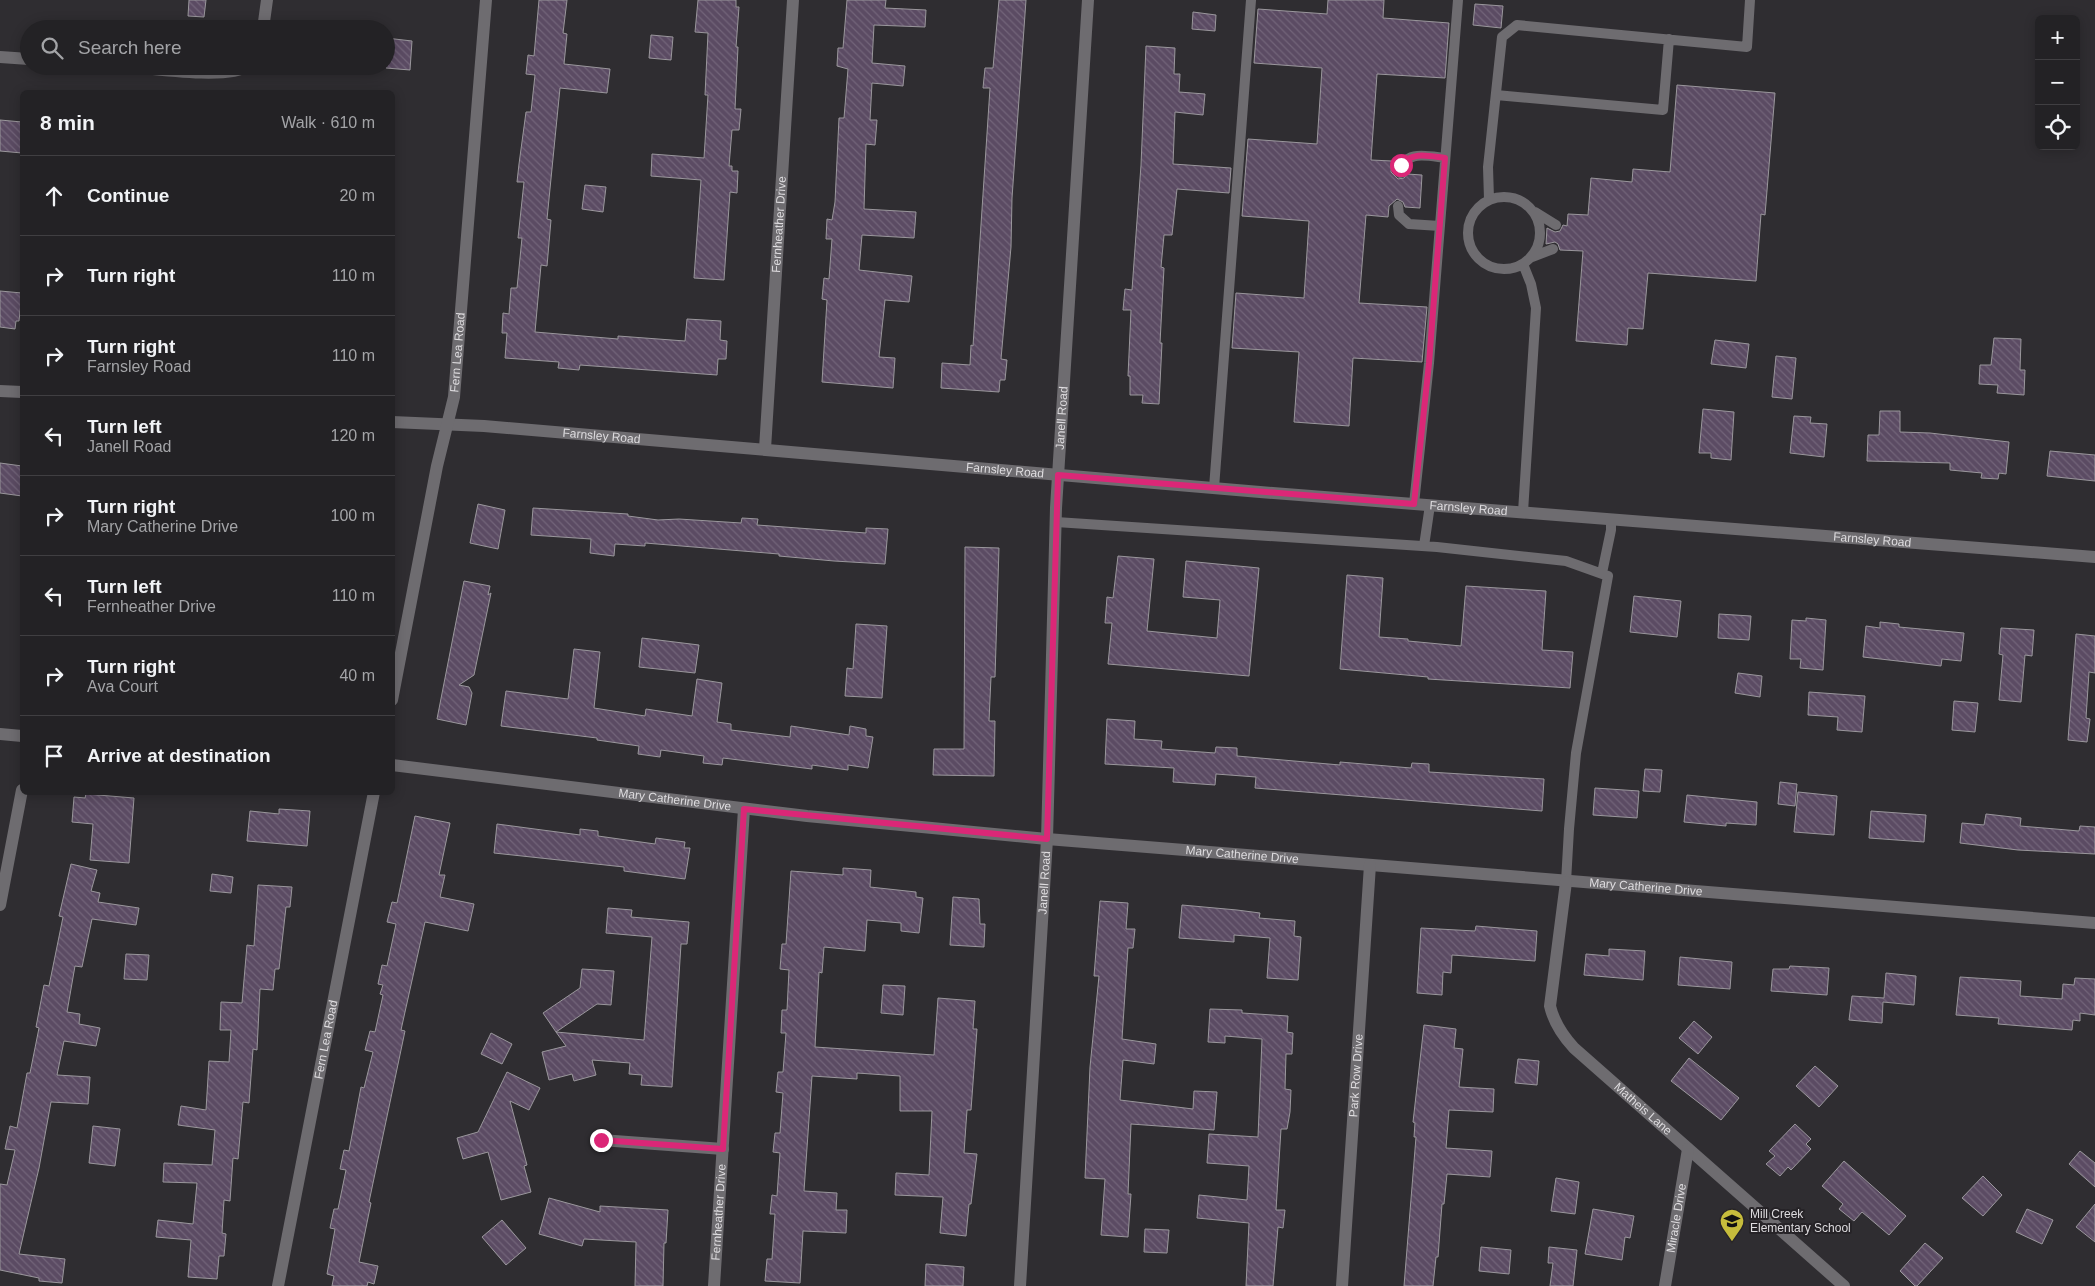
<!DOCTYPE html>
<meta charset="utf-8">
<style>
body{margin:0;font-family:Helvetica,sans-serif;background:#2f2f32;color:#f1f3f6}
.controls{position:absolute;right:15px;top:15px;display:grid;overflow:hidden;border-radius:8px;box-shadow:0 2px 12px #0003}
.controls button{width:45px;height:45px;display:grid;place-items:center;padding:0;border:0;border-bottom:1px solid #403f42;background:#232225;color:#f1f3f6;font:25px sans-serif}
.stop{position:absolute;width:15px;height:15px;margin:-11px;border:4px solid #db2777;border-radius:50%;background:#fff}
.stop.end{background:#db2777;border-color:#fff;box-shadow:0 1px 5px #0008}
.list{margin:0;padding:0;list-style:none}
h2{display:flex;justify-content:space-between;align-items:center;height:65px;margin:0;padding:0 20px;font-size:21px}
h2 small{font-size:16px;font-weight:400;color:#a3a4a7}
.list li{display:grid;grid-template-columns:32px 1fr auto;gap:15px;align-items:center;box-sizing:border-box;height:80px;padding:0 20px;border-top:1px solid #403f42}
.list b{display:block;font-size:19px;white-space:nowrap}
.list p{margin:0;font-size:16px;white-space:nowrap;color:#a3a4a7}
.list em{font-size:16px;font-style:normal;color:#a3a4a7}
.icon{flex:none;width:28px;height:28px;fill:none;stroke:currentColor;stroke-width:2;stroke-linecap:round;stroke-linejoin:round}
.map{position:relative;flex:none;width:2095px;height:1286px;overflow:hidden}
.search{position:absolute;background:#232225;box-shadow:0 2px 12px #0003;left:20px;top:20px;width:375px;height:55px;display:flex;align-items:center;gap:12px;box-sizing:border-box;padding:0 18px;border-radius:28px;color:#a3a4a7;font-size:19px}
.panel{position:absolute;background:#232225;box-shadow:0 2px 12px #0003;left:20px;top:90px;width:375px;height:705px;border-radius:8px}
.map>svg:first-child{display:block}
</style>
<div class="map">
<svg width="2095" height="1286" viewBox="0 0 2095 1286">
<defs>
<pattern id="building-back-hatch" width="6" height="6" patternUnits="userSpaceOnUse" patternTransform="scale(1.25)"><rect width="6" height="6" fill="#5b4b63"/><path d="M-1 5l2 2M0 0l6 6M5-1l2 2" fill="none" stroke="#726479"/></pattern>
</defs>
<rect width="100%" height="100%" fill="#2f2d31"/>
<path fill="url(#building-back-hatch)" stroke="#9a979c" d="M189,0H206L204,17L188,16Z
M539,0H567L563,33L567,34L564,64L610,69L607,93L560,88L547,219L551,220L547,266L541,265L535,332L618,339V336L685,341L687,319L721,321L720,340L727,341L726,359H718L717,375L580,365L579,370L558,368L559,362L505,358L507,333H502L503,313L509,314L511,288H517L522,238H518L524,182H517L519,164L526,112H531L535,75L526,74L528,55L534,56Z
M698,0H736V7H739L736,47H738L735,109H741L739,130H732L729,166H732V171H738L737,193L730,192L724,280L694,278L701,180L651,176L652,154L704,158L708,95H705L708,33L695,32Z
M847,0H886L885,8L926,10L925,27L874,25L872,63L905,66L903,86L872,83L870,120H877L875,145L866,144L864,209L916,212L914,238L862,235L859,270L912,276L909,302L885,300L879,357L895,358L893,388L822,382L827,300L822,299L824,278L829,279L832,239H826L827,219L832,220L835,202L839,118H844L848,69L837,66L838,48H843Z
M999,0H1026L1012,198L1011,247L1001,359L1007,360L1005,380H1000L999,392L941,388L942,363L970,365L971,345L973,346L990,88H983L985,68H993Z
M1328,0H1384L1383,18L1449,23L1445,78L1377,74L1371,160L1392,161L1391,172L1398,179L1404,178L1407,174L1422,175L1420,208L1405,207L1403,202L1397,199L1389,206L1388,217L1366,215L1359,303L1427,307L1422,362L1353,358L1349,426L1294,422L1299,352L1232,348L1236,293L1304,298L1309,221L1242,216L1248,139L1317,144L1322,68L1254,63L1258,9L1327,14Z
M1475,4L1503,6L1501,28L1473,25Z
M1193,12L1216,15L1215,31L1192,29Z
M651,35L673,37L671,60L649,58Z
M386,38L412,41L410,70L386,68Z
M1146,46L1175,48L1174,74H1180L1179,92L1205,94L1203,115L1175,112L1173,164L1231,168L1229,193L1177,189L1172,235H1164L1161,267L1164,268L1160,343H1162L1159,404L1142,403L1143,395H1130V376H1128L1131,310H1123L1125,289L1132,290L1141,165Z
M1677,85L1775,93L1765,215L1761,214L1756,281L1648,273L1643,329L1628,328L1627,345L1576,341L1583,251L1560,250L1558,244L1555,242L1546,244L1547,228L1555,232L1560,231L1563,225L1567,226L1568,214L1588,215L1591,178L1632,182L1633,169L1670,172Z
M0,120L22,122V153L0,151Z
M585,185L606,187L603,212L582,209Z
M0,291L22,293L19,321H16L15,329L0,327Z
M1994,338L2021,339L2020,370H2025L2024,395L1997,393L1998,385L1979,384L1980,365H1991Z
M1715,340L1749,344L1746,368L1711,364Z
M1776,356L1796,358L1792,399L1772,397Z
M1703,409L1734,412L1731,460L1711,458V453H1699Z
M1880,411H1900V432L1930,433L2009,442L2006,474L1999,473L1998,479L1981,478L1982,473L1950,470V463L1867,461L1868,435H1879Z
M1794,416L1811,417L1810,423L1827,424L1824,457L1790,453Z
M2050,451L2095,455V481L2047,476Z
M0,463L22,466V496L0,493Z
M478,504L505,510L498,549L470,543Z
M533,508L628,514V516L658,520L679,519L741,523L742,518L758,519L757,525L866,533V528L888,529L885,564L834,561L779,556V554L645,543V546L615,544L614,556L590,553L591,539L531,535Z
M965,547L999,548L995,677H991L989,721H995L994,776L933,775L934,749H964Z
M1118,556L1154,559L1147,631L1217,638L1220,600L1183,597L1186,561L1259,568L1249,676L1108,664L1112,623H1105L1107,597L1113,598Z
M1347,575L1383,578L1379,637L1408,639V641L1461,646L1466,586L1546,591L1542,650L1573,652L1570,688L1428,679V677L1340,669Z
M464,581L490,586L488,595L491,593L474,675L459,685L469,687L472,693L466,725L437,719Z
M1634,596L1681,601L1677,637L1630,632Z
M1719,614L1751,616L1749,640L1718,638Z
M1806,618L1826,620L1823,670L1800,668L1801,659H1790L1792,620L1806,621Z
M1880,622L1899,624V627L1964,633L1961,661L1942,659L1941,666L1863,657L1866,626L1880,628Z
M856,624L887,626L882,698L845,696L847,668L853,669Z
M2001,628L2034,630L2032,656L2025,655L2021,702L1999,700L2003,655L1999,654Z
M2076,634L2095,636V673L2089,672L2086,718L2090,719L2087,742L2068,740Z
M642,638L699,645L695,673L639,667Z
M574,649L600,652L594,708L645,716L646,709L692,716L697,679L722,683L717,722L731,724V730L790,737L791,726L849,735L850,726L866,729V736L873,737L868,768L848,765V770L812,765V769L723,758L722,765L703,763L704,756L661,750L660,757L638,754L639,746L597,740V738L501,726L506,691L568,699Z
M1738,673L1762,676L1760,697L1735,693Z
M1809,692L1865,696L1862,732L1837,730L1838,717L1808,715Z
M1954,701L1978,703L1975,732L1952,730Z
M1107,719L1135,721L1134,739L1162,741L1161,749L1215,753L1216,747L1237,748V756L1340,765V762L1411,768L1412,763L1429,764V772L1544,779L1542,811L1255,788L1256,777L1216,774L1215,785L1173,782L1174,768L1105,764Z
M1645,769L1662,770L1660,792L1643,791Z
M1780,782L1797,784L1795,806L1778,804Z
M1595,788L1639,791L1637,818L1593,815Z
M1798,792L1837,796L1834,835L1794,832Z
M86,794L134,798L129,863L90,860L93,824L72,822L74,797L85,798Z
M1687,795L1757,802L1756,825L1726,823V826L1684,822Z
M279,809L310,811L307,846L247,841L250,811L279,814Z
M1871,811L1926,815L1924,842L1869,838Z
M1986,814L2021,818L2020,826L2079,831L2080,826L2095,827V854L2018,850L1960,843L1962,823L1984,825Z
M415,816L450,823L439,875H445L440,897L474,904L468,931L425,922L401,1030L405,1031L369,1202L371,1203L359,1262L378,1266L374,1284L368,1282L367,1286H332L334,1276L327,1274L335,1229L330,1228L334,1209H338L346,1170L340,1169L344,1150L349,1151L361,1087L364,1088L373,1052L365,1050L370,1031L375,1032L383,995L380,994L383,985L378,984L382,965L387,966L396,924L387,922L392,902L397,903Z
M497,824L580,835V829L598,831V836L655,844L656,838L685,842L684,848H690L685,879L624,871V867L494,853Z
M71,864L97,870L91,891L100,893L98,902L139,908L136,925L92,919L82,967L75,966L67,1012L80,1014L79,1024L100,1028L96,1046L64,1041L57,1075L90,1077L88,1104L51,1102L39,1168L19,1254L65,1259L62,1283L39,1281V1278L0,1270V1184L7,1185L15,1150L5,1149L10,1126L17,1128L27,1073H30L39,1028L36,1027L44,985L49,986L63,917L59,916Z
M843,868L871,870L870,887L916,892V897L923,898L919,933L901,931V923L867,920L865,951L824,947L822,973L819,972L815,1047L934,1055L938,998L975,1001L973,1029H977L971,1110H967L964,1153L977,1154L971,1204H969L966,1236L940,1233L943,1197L895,1195L896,1173L929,1175L932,1111H900V1076L857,1073V1079L812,1076L804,1191L837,1193L836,1210H847L846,1233L803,1231L800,1283L765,1281L767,1259H772L775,1214H770L772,1195L777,1196L780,1153L773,1152L775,1133H780L783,1093L776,1092L778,1072H783L786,1033H781L782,1010H787L789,970L780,969L782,944H786L791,871L843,875Z
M212,874L233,877L231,893L210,891Z
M258,885L292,887L290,907H286L279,969H275L273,990L260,989L257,1050L253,1049L249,1103L243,1102L238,1159L233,1158L230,1201L224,1200L222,1233L226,1234L224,1256H219L217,1279L188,1277L191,1240L156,1237L158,1220L193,1224L197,1183L163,1182L164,1163L212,1165L215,1130L178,1125L181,1106L206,1110L209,1061L229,1062L231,1030H220L221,1002L242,1003L247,945L254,946Z
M953,897L979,899L980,924H985L984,947L950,945Z
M1100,901L1128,903L1126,929H1135L1133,948H1128L1122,1039L1156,1044L1154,1064L1123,1060L1120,1100L1193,1109L1194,1091L1217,1092L1214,1130L1131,1124L1128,1194H1131L1128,1237L1101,1235L1105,1179L1085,1178L1090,1067L1099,976H1094Z
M1182,905L1237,910L1260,913L1259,918L1295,921L1294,936L1301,937L1298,980L1267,978L1270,938L1234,935V942L1179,938Z
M608,908L632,910L631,917L689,922L687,944H681L672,1087L641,1085L642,1075L629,1074L630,1063L592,1060L596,1075L574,1081L572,1074L549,1080L542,1052L566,1046L556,1032L644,1040L652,937L606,933Z
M1476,926L1537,931L1535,961L1452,955L1451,973L1443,972L1442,995L1417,993L1421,928L1475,931Z
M1609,949L1645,951L1643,980L1584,975L1586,954L1609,956Z
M126,954L149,955L147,980L124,979Z
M1680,957L1732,962L1730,989L1678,985Z
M1790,966L1829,968L1827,995L1771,991L1773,969H1789Z
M582,969L614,971L611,1005L597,1004L556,1032L543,1013L580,988Z
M1886,973L1916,976L1914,1005L1883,1002L1882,1023L1849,1020L1852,996L1884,998Z
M1960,977L2021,981L2020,996L2062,999L2063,984L2074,985L2075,978L2095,979V1015L2080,1013V1021L2073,1020L2072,1030L1998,1024L1999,1018L1956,1015Z
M883,985L905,986L903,1015L881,1013Z
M1210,1009L1242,1010V1013L1288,1016L1287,1032L1293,1033L1292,1054H1286L1285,1089L1291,1090L1290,1112L1287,1129H1281L1276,1210H1285L1283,1228L1278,1227L1273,1286H1246L1249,1223L1197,1218L1199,1195L1247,1200L1249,1166L1207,1163L1209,1134L1258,1137L1262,1039L1225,1036V1043L1208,1042Z
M1694,1021L1712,1037L1698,1054L1679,1038Z
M1424,1025L1456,1029L1454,1048L1463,1049L1459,1087L1494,1089L1493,1112L1449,1110L1446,1148L1492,1151L1490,1177L1447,1174L1444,1204H1442L1438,1257H1436L1433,1286H1404L1416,1137H1414L1415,1123L1413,1122Z
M491,1033L512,1044L502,1064L481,1054Z
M1689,1058L1739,1098L1721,1120L1671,1081Z
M1518,1059L1539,1061L1537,1085L1515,1083Z
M1815,1066L1838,1086L1819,1107L1796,1086Z
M507,1072L540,1088L529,1110L510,1101L527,1165L524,1166L531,1192L501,1200L488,1152L463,1159L457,1138L478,1132Z
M1795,1124L1811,1139L1806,1144L1811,1149L1791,1170L1788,1167L1780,1176L1766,1164L1775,1156L1769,1151Z
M93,1126L120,1129L115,1166L89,1163Z
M2080,1151L2095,1163V1187L2069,1164Z
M1844,1161L1906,1216L1889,1235L1862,1212L1854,1221L1839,1209L1843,1204L1822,1186Z
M1983,1176L2002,1195L1983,1216L1962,1198Z
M1556,1178L1579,1182L1575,1214L1551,1211Z
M549,1198L600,1212V1206L668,1210L666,1243H664L663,1286H635L636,1242L584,1239L582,1246L539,1234Z
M2095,1204V1242L2076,1227Z
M1593,1209L1634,1216L1630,1238L1625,1237L1622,1260L1585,1254Z
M2027,1209L2053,1220L2042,1244L2016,1232Z
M502,1220L526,1248L506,1265L482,1237Z
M1145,1229L1169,1230L1167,1253L1144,1252Z
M1925,1243L1943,1258L1917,1286H1915L1900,1271Z
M1481,1247L1511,1250L1509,1274L1479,1271Z
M1549,1247L1577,1250L1573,1286H1550L1553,1263H1548Z
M926,1264L964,1267L963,1286H925Z"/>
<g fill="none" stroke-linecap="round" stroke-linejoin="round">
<path stroke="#6e6c70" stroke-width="10" d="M1496,95L1663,110L1669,39
M1400,173C1403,149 1428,156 1445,158
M1468 233a36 36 0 1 1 72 0a36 36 0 1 1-72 0Z
M1489,199L1488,167L1502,37L1517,25L1747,47L1750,0
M1398,206L1399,215L1409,224L1440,226
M1535,212L1556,225
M1532,257L1553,249
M1214,488L1251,0
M1414,504L1429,363L1458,0
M1523,512L1536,308L1531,284L1523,264
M1056,522L1437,547L1566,561L1608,576L1576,753L1569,829L1566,882
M1424,546L1430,505
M1602,573L1611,530V519"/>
<g stroke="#6e6c70" stroke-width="12">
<path d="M263,29L267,0"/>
<path d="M0,57L29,59"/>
<path d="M124,66C149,68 229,80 247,66"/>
<path d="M0,391L22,392"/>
<path id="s1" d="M392,422L484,426L1260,492L2095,557"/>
<path id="s2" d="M765,449L793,0"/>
<path id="s3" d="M392,700L437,466L454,397L486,0"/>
<path d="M0,734L22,736"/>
<path id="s4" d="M392,765L807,816L1047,839L2095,923"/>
<path id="s5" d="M1566,882L1550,1006C1554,1023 1562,1035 1574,1048L1844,1286"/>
<path d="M0,905L22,790"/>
<path d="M601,1140L723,1149"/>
<path id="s6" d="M278,1286L374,792"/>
<path id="s7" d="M714,1286L744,809"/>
<path id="s8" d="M1020,1286L1047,839L1056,508L1088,0"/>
<path id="s9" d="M1342,1286L1370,865"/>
<path id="s10" d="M1665,1286L1688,1149"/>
</g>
</g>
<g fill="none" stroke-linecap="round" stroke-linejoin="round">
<path stroke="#db2777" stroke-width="6" d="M601,1140L723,1149L744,809L1047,839L1058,475L1414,504L1429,363L1445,158C1429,156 1412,151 1401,165"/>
</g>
<defs>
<symbol id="school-pin" viewBox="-11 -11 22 30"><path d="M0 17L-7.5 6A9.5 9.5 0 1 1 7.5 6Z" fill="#c6bc3c" stroke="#262327"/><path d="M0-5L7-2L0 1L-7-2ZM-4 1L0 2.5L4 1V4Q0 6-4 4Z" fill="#111"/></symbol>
</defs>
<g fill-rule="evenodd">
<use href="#school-pin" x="1718" y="1207" width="28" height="38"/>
</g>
<g text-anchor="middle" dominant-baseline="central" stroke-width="4" stroke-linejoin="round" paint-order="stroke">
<g font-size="12" fill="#dedcdf" stroke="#262327">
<text stroke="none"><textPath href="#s2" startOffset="225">Fernheather Drive</textPath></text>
<text stroke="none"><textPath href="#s3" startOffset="354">Fern Lea Road</textPath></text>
<text stroke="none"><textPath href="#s8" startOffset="869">Janell Road</textPath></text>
<text stroke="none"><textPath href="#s1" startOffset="210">Farnsley Road</textPath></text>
<text stroke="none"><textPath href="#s1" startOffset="615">Farnsley Road</textPath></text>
<text stroke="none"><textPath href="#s1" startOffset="1080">Farnsley Road</textPath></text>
<text stroke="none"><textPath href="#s1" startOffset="1485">Farnsley Road</textPath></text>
<text stroke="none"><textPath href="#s4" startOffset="285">Mary Catherine Drive</textPath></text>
<text stroke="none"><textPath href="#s4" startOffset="855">Mary Catherine Drive</textPath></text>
<text stroke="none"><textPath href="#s8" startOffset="404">Janell Road</textPath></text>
<text stroke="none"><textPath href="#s4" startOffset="1260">Mary Catherine Drive</textPath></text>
<text stroke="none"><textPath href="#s6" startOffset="251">Fern Lea Road</textPath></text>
<text stroke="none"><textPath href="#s9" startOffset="211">Park Row Drive</textPath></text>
<text stroke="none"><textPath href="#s5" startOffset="266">Matheis Lane</textPath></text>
<text stroke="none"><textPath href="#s7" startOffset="74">Fernheather Drive</textPath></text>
<text stroke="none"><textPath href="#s10" startOffset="69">Miracle Drive</textPath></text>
</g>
<g font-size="12" fill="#dedcdf" stroke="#262327" text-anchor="start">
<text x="1750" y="1214">Mill Creek<tspan x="1750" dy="14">Elementary School</tspan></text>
</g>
</g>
</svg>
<div class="controls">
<button>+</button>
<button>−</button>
<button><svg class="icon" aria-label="locate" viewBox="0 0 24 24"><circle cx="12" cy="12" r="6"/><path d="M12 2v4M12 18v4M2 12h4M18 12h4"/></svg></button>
</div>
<div class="stop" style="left:1401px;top:165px"></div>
<div class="stop end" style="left:601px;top:1140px"></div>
<div class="search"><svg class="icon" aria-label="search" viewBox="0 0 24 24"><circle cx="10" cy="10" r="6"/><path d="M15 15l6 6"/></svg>Search here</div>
<section class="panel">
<h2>8 min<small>Walk · 610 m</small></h2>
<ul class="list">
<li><svg class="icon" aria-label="ahead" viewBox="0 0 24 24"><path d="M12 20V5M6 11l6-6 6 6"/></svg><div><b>Continue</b></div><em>20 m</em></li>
<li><svg class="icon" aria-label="right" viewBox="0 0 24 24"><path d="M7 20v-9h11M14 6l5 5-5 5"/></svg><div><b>Turn right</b></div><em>110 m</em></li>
<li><svg class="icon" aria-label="right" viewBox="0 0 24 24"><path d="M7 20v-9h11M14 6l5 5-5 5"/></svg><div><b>Turn right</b><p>Farnsley Road</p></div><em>110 m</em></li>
<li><svg class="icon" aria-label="left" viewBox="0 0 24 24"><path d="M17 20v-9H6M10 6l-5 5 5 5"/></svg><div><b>Turn left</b><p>Janell Road</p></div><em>120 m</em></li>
<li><svg class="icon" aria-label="right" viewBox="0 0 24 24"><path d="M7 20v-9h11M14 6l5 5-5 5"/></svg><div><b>Turn right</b><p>Mary Catherine Drive</p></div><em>100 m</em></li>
<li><svg class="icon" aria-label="left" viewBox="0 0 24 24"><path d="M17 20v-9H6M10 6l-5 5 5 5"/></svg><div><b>Turn left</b><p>Fernheather Drive</p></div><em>110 m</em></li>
<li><svg class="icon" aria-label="right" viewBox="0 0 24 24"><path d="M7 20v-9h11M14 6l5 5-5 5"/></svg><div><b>Turn right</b><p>Ava Court</p></div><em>40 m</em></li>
<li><svg class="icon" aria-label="arrive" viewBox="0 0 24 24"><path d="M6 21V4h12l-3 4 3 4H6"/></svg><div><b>Arrive at destination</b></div></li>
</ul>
</section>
</div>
